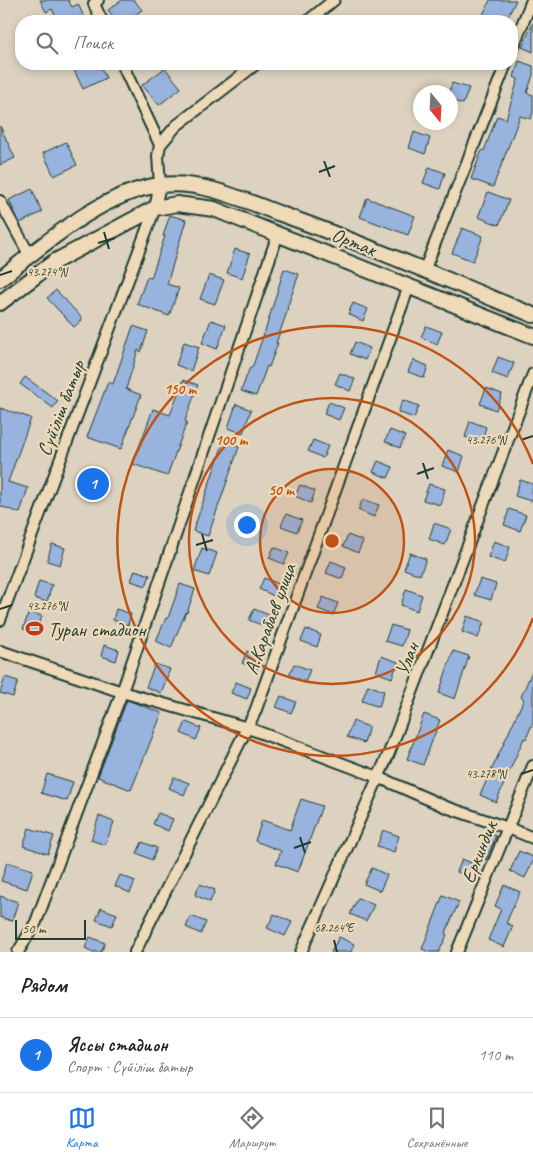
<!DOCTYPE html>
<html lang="ru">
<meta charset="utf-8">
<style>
body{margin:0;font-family:Caveat,sans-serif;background:#f2f2f2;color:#222}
.compass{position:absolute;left:413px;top:85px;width:45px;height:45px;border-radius:50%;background:#fff;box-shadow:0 2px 8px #0003;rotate:162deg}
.scale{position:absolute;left:15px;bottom:12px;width:71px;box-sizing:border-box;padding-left:5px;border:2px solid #1f3d34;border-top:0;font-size:14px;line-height:18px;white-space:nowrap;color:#1f3d34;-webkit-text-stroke:4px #eedab8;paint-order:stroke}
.you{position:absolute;left:246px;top:524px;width:18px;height:18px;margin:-12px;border:4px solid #fff;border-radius:50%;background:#1a73e8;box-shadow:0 0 0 8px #1a73e833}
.badge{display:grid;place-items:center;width:32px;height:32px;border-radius:50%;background:#1a73e8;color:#fff;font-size:16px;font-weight:700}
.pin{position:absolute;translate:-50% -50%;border:2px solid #fff;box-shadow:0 1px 5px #0006}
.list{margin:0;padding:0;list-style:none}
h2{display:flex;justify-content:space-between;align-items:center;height:65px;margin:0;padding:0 20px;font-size:21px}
h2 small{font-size:16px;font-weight:400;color:#767676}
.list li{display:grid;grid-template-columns:32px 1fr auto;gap:15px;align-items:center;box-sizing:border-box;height:75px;padding:0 20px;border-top:1px solid #e0e0e0}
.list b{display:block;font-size:19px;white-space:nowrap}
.list p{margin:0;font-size:16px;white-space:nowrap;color:#767676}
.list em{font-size:16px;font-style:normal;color:#767676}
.icon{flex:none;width:28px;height:28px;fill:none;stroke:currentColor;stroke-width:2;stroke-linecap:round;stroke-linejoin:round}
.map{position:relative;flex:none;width:533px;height:952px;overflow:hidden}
.search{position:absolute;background:#fff;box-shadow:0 2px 8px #0003;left:15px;right:15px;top:15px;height:55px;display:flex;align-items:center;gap:12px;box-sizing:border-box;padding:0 18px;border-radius:20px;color:#767676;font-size:19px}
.sheet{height:140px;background:#fff}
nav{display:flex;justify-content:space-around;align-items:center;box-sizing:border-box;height:70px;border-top:1px solid #e0e0e0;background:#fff;font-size:14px;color:#767676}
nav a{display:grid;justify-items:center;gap:2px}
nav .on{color:#1a73e8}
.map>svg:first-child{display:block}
</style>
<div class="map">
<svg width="533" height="952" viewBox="0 0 533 952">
<rect width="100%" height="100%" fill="#ddd2c0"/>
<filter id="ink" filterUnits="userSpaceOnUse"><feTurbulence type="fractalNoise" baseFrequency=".02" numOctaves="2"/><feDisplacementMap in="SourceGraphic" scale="10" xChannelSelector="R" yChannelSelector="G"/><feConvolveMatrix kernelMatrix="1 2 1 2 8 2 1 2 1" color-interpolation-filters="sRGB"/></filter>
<g filter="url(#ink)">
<path fill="#99b3df" stroke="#1f3d34" d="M40,0H68L72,7L78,4L86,21H58L52,9L46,12Z
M122,0H134L142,10L126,21H117L108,10Z
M490,0H516L506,21H480Z
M533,23V52L522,47Z
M519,61L533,66V75L527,93L533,95V112L531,119L520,116L493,187L471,179L482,150L484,151L497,116L506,119L518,79L514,77Z
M76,64H99L106,78L83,89L72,66Z
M165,68L181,88L159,105L142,85Z
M452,83L469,88L463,104L450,100V92H449Z
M0,126L15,158L0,165Z
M414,132L430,138L425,154L409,148Z
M66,142L77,165L54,176L43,153Z
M429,167L445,173L440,189L423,183Z
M32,189L42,212L20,223L9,200Z
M488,192L509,200L499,225L478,217Z
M367,198L415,216L408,235L360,217Z
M170,215L186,220L167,284L179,288L169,316L137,304L147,277L151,278L165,236H163Z
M462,228L483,236L473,261L452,253Z
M235,249L250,254L242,278L227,273Z
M284,269L299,274L287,308L288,309L276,343H278L269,367L267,366L256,396L241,391L250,367L252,368L266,328Z
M209,275L224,280L215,304L200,299Z
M56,290L83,319L74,327L47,298Z
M353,303L368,309L363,321L348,314Z
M211,320L226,325L217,349L202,343Z
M133,326L148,331L141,352L138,350L126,389L141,395L121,449L87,437L108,382L113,384Z
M426,326L442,332L437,344L421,337Z
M184,342L199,347L191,371L176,365Z
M355,342L370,348L365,360L350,354Z
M498,357L514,363L508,379L492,373Z
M413,360L428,366L424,378L408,372Z
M340,373L355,379L350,391L335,384Z
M25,377L58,401L53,408L20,384Z
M183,380L198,385L185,421L187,422L167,476L133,464L153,409L170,415Z
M486,388L502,394L496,410L480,404Z
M403,400L419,406L414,418L398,412Z
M329,402L344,408L339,420L324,414Z
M236,404L251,410L243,433L228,428Z
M0,408L31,418L8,482L28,488L20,513L0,506Z
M470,421L486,427L481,443L465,437Z
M390,430L405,436L400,448L385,441Z
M313,440L328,446L323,458L308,451Z
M224,441L239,447L208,536L193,531Z
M448,450L464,456L459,472L442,466Z
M378,461L393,467L388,478L373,472Z
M520,480L533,484L531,501L515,496Z
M429,484L445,489L440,505L423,500Z
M300,485L315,491L311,503L295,496Z
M363,499L379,505L374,517L358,510Z
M509,509L526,515L520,531L504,525Z
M286,514L302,520L297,532L281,526Z
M434,523L451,529L445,545L429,539Z
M348,535L363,541L358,553L343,546Z
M494,541L510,547L505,563L488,557Z
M52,544L65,548L60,565L47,561Z
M274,547L289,553L284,564L269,558Z
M202,548L217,553L209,576L194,571Z
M410,553L426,559L420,575L404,569Z
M331,561L346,567L342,579L326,573Z
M135,570L150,575L146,586L131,581Z
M264,578L279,584L274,596L259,589Z
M480,579L496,584L491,600L474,595Z
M39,581L52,585L47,602L34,598Z
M180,584L195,589L187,613L186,612L171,648L156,641L166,618H168Z
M406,589L422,595L417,611L401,605Z
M323,597L338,603L333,615L318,609Z
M116,609L131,614L128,625L113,620Z
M254,609L269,615L264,626L249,620Z
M29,612L42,616L36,633L23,629Z
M467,616L484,622L478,638L462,632Z
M391,625L407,630L402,646L385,641Z
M306,629L321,635L317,647L301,641Z
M104,645L119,650L116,661L101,656Z
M247,651L262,657L257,669L242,663Z
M453,651L469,656L455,699L439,693Z
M381,656L398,662L392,678L376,672Z
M155,664L170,669L161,693L146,687Z
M294,664L310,670L305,682L289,675Z
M533,669V722L526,739L524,738L496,802L480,795L524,699L521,697Z
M5,677L18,681L13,697L0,693Z
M236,682L251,688L247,699L231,693Z
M368,685L384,691L379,707L362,701Z
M281,696L296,702L291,713L276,707Z
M127,700L162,713L131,790L98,777Z
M424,714L440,720L423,765L407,759Z
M353,721L369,727L364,743L347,737Z
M186,722L201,728L196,740L181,733Z
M47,774L73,782L67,801L41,793Z
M174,777L189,783L184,795L169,788Z
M301,799L322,806L298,872L276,864L281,851L255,841L262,820L290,830Z
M158,813L173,819L168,831L153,824Z
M99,816L114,822L105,845L91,840Z
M29,828L54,836L48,854L23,846Z
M383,830L399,836L394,852L377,846Z
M486,832L496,836L486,860L477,857Z
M142,842L157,848L152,860L137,853Z
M519,851L533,857V861L525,878L510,871Z
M462,859L479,866L474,879L457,872Z
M7,862L33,870L27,889L1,881Z
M372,868L387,875L380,891L364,884Z
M120,875L135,881L130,893L115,886Z
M200,884L215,890L210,902L195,895Z
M504,885L520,892L506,923L513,926L504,947L488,940L501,909L495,906Z
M443,895L459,902L445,934L447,935L439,952H429L422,949Z
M0,896L18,902L12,921L0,917Z
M358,898L374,905L366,921L350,914Z
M101,908L117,914L112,926L96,920Z
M274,914L292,922L285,936L267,928Z
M191,916L206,922L201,934L186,927Z
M90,937L105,943L101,952H93L85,948Z
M339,937L354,944L351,952H331Z"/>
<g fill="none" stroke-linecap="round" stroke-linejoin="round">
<defs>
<path id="street" d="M98,0L94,4L102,21
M308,21L334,0
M512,50L532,0
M122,64L160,145
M0,201L30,256
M424,271L506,64
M0,620L155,208L160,185L158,156L160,145L176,126L256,64
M0,651L122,692L248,728L378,777L446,807L508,828L533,838
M18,952L36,922L122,692L278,234
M135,952L255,712L409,286
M301,952L389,753L533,374
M457,952L533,766"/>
<path id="secondary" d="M0,279C43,245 104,191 161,185C202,180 243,200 281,214C366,244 449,281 533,315
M0,303L54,262L155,208L177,204L214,209L533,336"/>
</defs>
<use href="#street" stroke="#1f3d34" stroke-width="14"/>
<use href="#secondary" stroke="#1f3d34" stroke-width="18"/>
<use href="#street" stroke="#eedab8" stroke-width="10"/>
<use href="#secondary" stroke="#eedab8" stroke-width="14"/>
</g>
</g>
<path fill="none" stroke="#1f3d34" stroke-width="2" d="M324,161L330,177M319,172L335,166M104,232L109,249M98,243L115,238M0,275L12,271M521,440L533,436M423,463L428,479M417,474L434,468M202,534L207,551M196,545L213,540M0,609L12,605M521,774L533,770M300,837L305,853M294,848L311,842M334,940L337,952"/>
<circle cx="332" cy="541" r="72" fill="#c05314" fill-opacity=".12"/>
<g fill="none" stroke="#c05314" stroke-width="2.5">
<circle cx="332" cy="541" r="72"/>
<circle cx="332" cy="541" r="143"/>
<path d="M533 618A215 215 0 1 1 533 464"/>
</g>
<defs>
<symbol id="stadium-bare" viewBox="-9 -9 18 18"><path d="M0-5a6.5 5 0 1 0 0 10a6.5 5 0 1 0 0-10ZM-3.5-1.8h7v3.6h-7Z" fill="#c8321e" stroke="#eedab8" stroke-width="2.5" paint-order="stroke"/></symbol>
</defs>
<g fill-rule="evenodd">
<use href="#stadium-bare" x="22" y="616" width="25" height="25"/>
</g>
<g text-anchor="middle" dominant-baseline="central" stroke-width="4.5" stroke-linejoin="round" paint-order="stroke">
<g font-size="20" fill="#1f3d34" stroke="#eedab8">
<text transform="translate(354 242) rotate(22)">Ортак</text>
<text transform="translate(61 408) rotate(-69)">Сүйіліш батыр</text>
<text transform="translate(270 619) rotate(-70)">А.Карабаев улица</text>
<text transform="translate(407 659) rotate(-69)">Улан</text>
<text transform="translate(479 852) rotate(-68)">Еркиндик</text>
</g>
<g font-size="20" fill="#1f3d34" stroke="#eedab8" text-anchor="start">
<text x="48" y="629">Туран стадион</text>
</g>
</g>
<g font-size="12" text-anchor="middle" fill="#1f3d34" stroke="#eedab8" stroke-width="4.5" stroke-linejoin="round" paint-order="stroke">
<text x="47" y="276">43.274°N</text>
<text x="486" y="444">43.276°N</text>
<text x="47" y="610">43.276°N</text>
<text x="486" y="778">43.278°N</text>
<text x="334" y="932">68.264°E</text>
</g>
<circle cx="332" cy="541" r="8" fill="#c05314" stroke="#eedab8" stroke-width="2.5"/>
<g font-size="15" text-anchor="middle" font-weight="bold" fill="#c05314" stroke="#eedab8" stroke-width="4.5" stroke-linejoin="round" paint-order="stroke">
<text x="180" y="394">150 m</text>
<text x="231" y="445">100 m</text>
<text x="281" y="495">50 m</text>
</g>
</svg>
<svg class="compass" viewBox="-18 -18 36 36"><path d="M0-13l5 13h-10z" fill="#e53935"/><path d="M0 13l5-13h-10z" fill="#767676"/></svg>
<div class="scale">50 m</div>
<div class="you"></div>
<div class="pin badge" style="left:93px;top:484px">1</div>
<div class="search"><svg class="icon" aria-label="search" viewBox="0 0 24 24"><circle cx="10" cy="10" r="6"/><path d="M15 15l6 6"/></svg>Поиск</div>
</div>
<section class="sheet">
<h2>Рядом<small></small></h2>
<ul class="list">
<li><span class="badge">1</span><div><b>Яссы стадион</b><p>Спорт · Сүйіліш батыр</p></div><em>110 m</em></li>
</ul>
</section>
<nav>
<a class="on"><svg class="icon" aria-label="map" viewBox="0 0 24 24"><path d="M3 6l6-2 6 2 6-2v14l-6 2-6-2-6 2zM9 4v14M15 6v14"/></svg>Карта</a>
<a><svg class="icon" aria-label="directions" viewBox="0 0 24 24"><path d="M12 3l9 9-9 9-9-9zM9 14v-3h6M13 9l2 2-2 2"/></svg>Маршрут</a>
<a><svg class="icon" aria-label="saved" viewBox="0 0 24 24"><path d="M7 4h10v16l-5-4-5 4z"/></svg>Сохранённые</a>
</nav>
